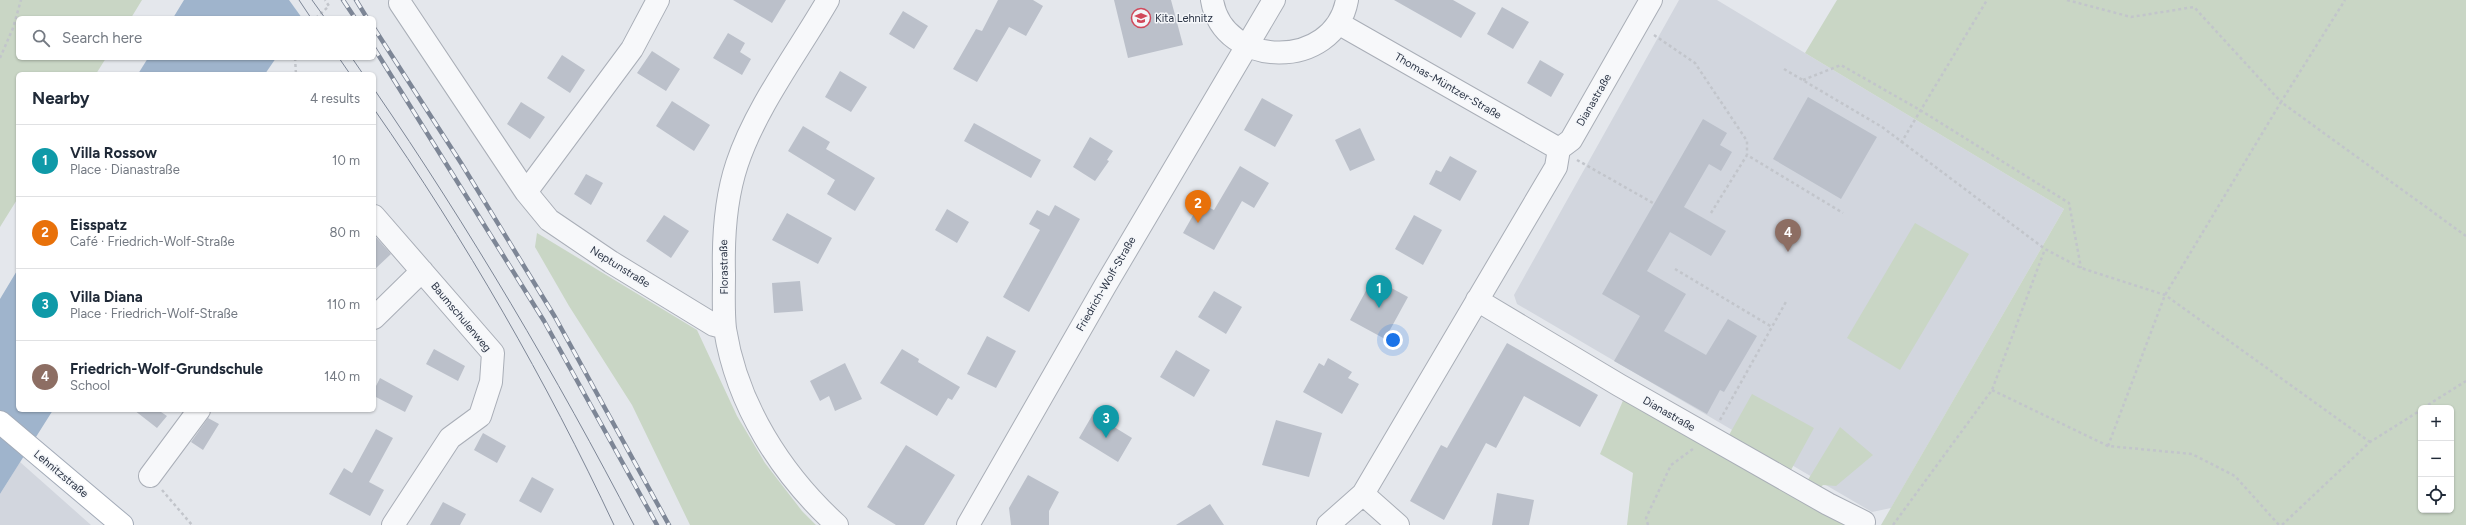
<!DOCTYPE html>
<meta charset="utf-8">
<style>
body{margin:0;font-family:Figtree,sans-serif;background:#f6f6f7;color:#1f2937}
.controls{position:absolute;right:12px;bottom:12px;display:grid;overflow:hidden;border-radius:6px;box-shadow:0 1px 3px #0004}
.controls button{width:36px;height:36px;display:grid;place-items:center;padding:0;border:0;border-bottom:1px solid #e0e1e3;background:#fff;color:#1f2937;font:20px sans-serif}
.you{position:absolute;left:1393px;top:340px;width:14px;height:14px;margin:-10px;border:3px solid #fff;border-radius:50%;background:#1a73e8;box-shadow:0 0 0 6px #1a73e833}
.badge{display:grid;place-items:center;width:26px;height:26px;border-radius:50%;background:#d1495b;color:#fff;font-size:13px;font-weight:700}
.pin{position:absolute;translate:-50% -33px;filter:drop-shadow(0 1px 2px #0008)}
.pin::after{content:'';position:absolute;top:21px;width:14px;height:12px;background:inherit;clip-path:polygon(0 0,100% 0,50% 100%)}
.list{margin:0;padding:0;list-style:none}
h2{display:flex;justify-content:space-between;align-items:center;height:52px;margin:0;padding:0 16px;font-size:17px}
h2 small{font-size:13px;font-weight:400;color:#747a83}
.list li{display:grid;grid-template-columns:26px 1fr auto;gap:12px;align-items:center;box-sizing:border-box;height:72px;padding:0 16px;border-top:1px solid #e0e1e3}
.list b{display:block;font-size:15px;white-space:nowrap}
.list p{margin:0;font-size:13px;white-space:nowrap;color:#747a83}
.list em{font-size:13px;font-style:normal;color:#747a83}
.icon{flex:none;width:22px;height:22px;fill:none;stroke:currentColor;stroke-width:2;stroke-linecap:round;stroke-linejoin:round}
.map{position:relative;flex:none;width:2466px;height:525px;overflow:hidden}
.search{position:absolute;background:#fff;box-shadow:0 1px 3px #0004;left:16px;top:16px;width:360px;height:44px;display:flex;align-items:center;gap:10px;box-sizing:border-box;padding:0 14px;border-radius:6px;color:#747a83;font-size:15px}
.panel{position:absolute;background:#fff;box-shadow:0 1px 3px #0004;left:16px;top:72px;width:360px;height:340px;border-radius:6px}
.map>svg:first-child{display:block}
</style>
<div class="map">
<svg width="2466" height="525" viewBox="0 0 2466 525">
<rect width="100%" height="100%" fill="#e4e7ec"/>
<path fill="#d2d6de" d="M1679,0H1717L2064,209L1891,508L1872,512L1517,304L1514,295Z
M20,462L91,525H0V494Z"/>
<path fill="#c9d6c5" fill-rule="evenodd" d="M0,0H142L131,18H18V58H106L96,74H18V198L0,227Z
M1837,0H2466V525H1881L2064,209L1805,53ZM2421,408H2451V510H2421Z
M1915,223L1969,254L1900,370L1847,338Z
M537,233L697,330L737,416L765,463L802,511L816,525H690L632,405L569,306L535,247Z
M1631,382L1806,483L1840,427L1873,455L1836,486L1823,485L1818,490L1868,525H1627L1633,473L1600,454Z
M1752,394L1814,428L1791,470L1729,435Z"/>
<path fill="#9fb4cc" d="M184,0H311L300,18H173Z
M148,58H276L265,74H138Z
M18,269V410H53L0,494V299Z"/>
<path fill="#e4e7ec" d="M289,0H313L302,18Z"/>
<path fill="#bbc0ca" d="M733,0H786L772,23Z
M998,0H1033L1043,6L1026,36L1009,27L977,82L953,69L976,29L982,31Z
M1114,0H1171L1183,45L1128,58Z
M1394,0H1453L1476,13L1461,38Z
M1502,7L1529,22L1513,49L1487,34Z
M903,11L928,26L914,49L889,34Z
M728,33L745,43L740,52L751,59L742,75L713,58Z
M652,51L680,69L666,91L637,73Z
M562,55L585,70L570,93L547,78Z
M1540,60L1564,74L1551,97L1527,83Z
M840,71L867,87L851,112L825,97Z
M1808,97L1877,137L1841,199L1773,159Z
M1262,98L1293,115L1275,147L1244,130Z
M672,101L710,125L694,151L656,126Z
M521,102L545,117L530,139L507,124Z
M1703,119L1727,133L1720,145L1732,152L1721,171L1709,164L1684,207L1726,231L1711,256L1670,232L1647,271L1686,294L1664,331L1706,355L1728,319L1757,336L1724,392L1720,390L1707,414L1614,361L1640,316L1602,294Z
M974,123L1041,160L1031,178L964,141Z
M803,126L830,142L826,149L875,178L855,211L827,194L835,180L788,151Z
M1360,128L1375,160L1350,171L1335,140Z
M1090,137L1113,151L1107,160L1109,161L1095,181L1073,167Z
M1450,156L1477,171L1460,201L1429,184L1436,170L1441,172Z
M1240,166L1269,183L1254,208L1242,201L1214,250L1183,233L1200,203L1214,210Z
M586,174L603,183L591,205L574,194Z
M1055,205L1080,219L1029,312L1003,297L1040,230L1029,224L1037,210L1049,216Z
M947,209L969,222L957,243L935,230Z
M787,213L832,238L818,264L772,240Z
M664,215L689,231L671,258L646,241Z
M1414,215L1442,230L1423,265L1395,249Z
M374,235L391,254L374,270Z
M1373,278L1408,297L1385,339L1350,320Z
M800,281L803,311L774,313L772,283Z
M1214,291L1242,307L1226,334L1198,317Z
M987,336L1016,351L996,388L967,374Z
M1507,343L1598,395L1580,427L1524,396L1496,448L1486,443L1444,520L1410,501L1441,445L1447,448Z
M434,349L465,366L458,381L426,364Z
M902,349L919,359L918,362L960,387L952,400L948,398L937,416L880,383Z
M1176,350L1210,370L1194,397L1160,377Z
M1328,358L1352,372L1348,378L1359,384L1342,414L1303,392L1319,363L1324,366Z
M845,363L862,399L835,411L829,396L820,401L810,381Z
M380,378L413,396L405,412L374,396V390Z
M134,410H158L167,416L157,428Z
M1093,414L1132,438L1118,462L1079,438Z
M208,418L219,424L203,450L191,442Z
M1276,420L1322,433L1309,477L1262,465Z
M376,429L393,438L369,482L384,490L370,516L329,494L344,468L352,473Z
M483,433L506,446L497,463L474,450Z
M906,445L955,475L924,525H896L867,507Z
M1028,475L1059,492L1049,511V525H1011L1009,508Z
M532,477L554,489L541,513L519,501Z
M1497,493L1534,500L1529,525H1492Z
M443,502L466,514L460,525H430Z
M1210,504L1224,525H1176Z"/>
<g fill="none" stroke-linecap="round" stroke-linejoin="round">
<defs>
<path id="minor" d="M828,0C798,52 756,107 737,164C725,200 723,237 724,274C724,292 723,311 725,329C737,405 781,474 837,525
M1212,0C1223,69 1334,71 1347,0
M400,3L526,192L549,220L611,262L714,325L725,328
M1338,23L1559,149
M526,192L632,49L658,0
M374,216L493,353L491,382L480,416L450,438L393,525
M1477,300L1619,385L1828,504L1864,522
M374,318L422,271
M150,476L199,410
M1363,494L1398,525
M968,525L1105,286L1274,0
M1328,525L1363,494L1556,167L1559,149L1571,140L1651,0"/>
<path id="major" d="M0,422L122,525"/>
</defs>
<use href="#minor" stroke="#a9aeb7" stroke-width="24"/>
<use href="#major" stroke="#a3abb8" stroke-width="24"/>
<path stroke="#c2c5cb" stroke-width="2.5" stroke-dasharray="3 3" stroke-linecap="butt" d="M2067,0L2131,17L2194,7L2281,102L2345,0
M316,18L329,6L325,0
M1654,35L1695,63L1747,141V155
M0,58L13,28L21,0
M295,58L296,74
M1784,69L1882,127L2045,249L2081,268L2165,295L2370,442
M1803,80L1841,65L1920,110L2069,203L2081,268
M1901,143L1987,0
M1577,160L1653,203
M1711,213L1747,155L1843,213
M1675,269L1772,327
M1992,390L2108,446L2192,454L2235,476L2279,525
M2423,408L2466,381
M1720,420L1787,300
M2108,446L2165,295L2281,102L2466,236
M162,490L192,525
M1648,525L1646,518L1671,465L1693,449
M1893,525L1992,390L2045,249
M2282,525L2370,442L2421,410"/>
<use href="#minor" stroke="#f7f8fa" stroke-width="22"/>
<use href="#major" stroke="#fff" stroke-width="22"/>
<path stroke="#7d8696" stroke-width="1" d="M299,0L311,18
M312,0L325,18
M339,58L350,74
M352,58L363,74
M374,89C470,229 556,375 634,525
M374,109C466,241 546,380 614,525"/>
<defs>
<path id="rail" d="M343,0L355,18
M356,0L367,18
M374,28L461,163L555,317L669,525
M374,48L544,321L657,525"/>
</defs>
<use href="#rail" stroke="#7d8696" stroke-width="4.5"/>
<use href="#rail" stroke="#f4f6f9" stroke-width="3" stroke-dasharray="9" stroke-linecap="butt"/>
</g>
<defs>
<symbol id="school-ring" viewBox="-11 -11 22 22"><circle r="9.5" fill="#f4f6f9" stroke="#d1495b" stroke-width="1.5"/><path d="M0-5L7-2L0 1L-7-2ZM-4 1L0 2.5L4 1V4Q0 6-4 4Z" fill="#d1495b"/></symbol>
</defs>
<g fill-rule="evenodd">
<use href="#school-ring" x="1130" y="7" width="22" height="22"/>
</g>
<g text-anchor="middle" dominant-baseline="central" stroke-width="3" stroke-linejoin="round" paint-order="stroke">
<g font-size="11" fill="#2b3445" stroke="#f4f6f9" text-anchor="start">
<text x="1155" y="18">Kita Lehnitz</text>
</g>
<g font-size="11" fill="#2b3445" stroke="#f4f6f9">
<text transform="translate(1448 86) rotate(30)">Thomas-Müntzer-Straße</text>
<text transform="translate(1594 100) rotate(-60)">Dianastraße</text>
<text transform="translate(620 267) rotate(32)">Neptunstraße</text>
<text transform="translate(724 267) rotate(-91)">Florastraße</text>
<text transform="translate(1106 284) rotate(-60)">Friedrich-Wolf-Straße</text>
<text transform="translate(461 317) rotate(50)">Baumschulenweg</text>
<text transform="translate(1669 414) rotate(30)">Dianastraße</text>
<text transform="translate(61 474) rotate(40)">Lehnitzstraße</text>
</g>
</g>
</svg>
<div class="controls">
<button>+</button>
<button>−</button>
<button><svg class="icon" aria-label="locate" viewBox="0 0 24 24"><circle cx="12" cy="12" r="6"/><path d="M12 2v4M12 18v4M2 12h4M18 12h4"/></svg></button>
</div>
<div class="you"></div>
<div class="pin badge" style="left:1379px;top:308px;background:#0f9aa8">1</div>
<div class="pin badge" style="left:1198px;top:223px;background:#e8710a">2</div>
<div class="pin badge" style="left:1106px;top:438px;background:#0f9aa8">3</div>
<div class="pin badge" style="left:1788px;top:252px;background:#8d6e63">4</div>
<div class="search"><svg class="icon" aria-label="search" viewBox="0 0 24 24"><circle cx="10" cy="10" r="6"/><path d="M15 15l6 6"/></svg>Search here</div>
<section class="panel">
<h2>Nearby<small>4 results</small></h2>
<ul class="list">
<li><span class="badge" style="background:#0f9aa8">1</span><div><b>Villa Rossow</b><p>Place · Dianastraße</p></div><em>10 m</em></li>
<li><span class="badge" style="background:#e8710a">2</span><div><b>Eisspatz</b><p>Café · Friedrich-Wolf-Straße</p></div><em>80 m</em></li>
<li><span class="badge" style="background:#0f9aa8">3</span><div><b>Villa Diana</b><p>Place · Friedrich-Wolf-Straße</p></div><em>110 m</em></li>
<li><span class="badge" style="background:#8d6e63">4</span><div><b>Friedrich-Wolf-Grundschule</b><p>School</p></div><em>140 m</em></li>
</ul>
</section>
</div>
